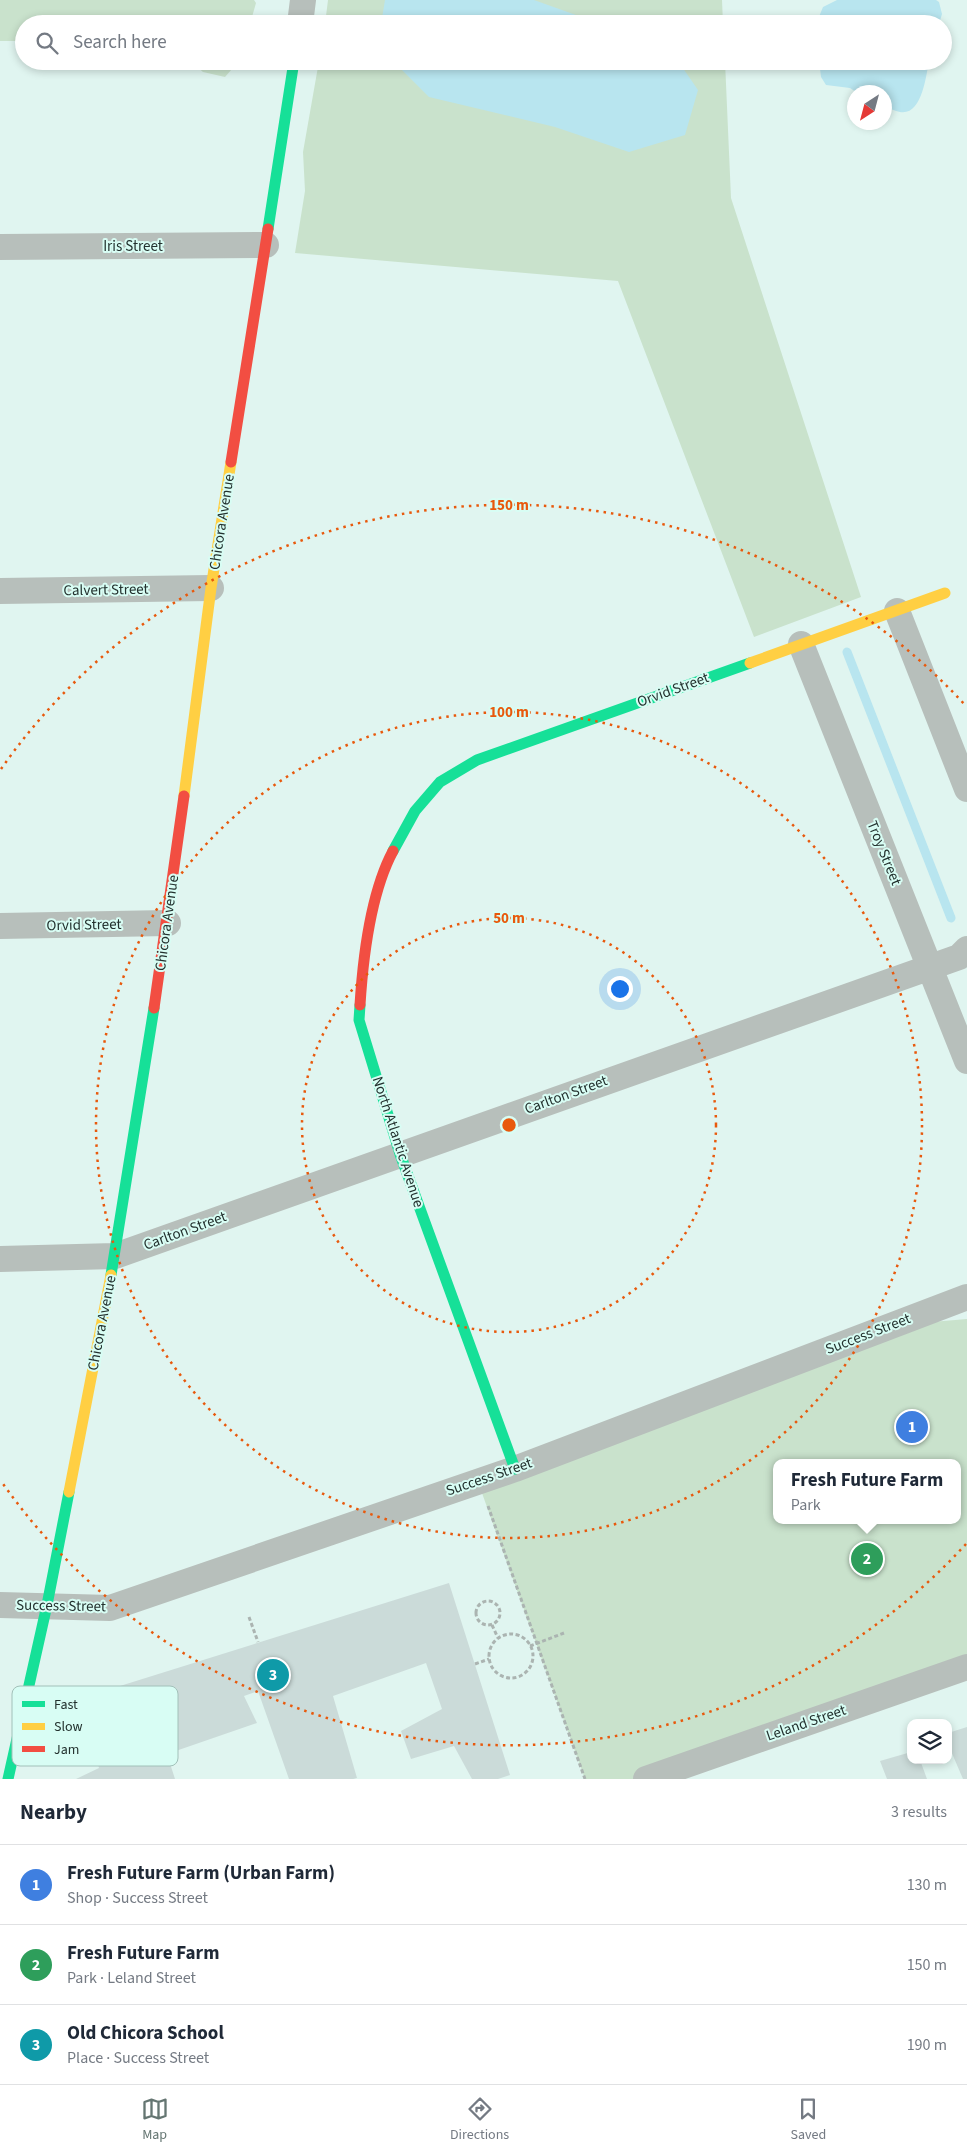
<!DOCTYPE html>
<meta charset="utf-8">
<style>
body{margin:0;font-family:"Source Sans 3",sans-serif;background:#f2f2f3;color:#1f2937}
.controls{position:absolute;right:15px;bottom:15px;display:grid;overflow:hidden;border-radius:10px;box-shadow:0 2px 8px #0003}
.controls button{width:45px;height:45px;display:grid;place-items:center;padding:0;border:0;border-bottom:1px solid #e0e1e3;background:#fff;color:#1f2937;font:25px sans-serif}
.compass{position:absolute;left:847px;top:85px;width:45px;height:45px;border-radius:50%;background:#fff;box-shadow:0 2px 8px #0003;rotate:216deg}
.you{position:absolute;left:619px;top:988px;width:18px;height:18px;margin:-12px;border:4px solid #fff;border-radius:50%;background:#1a73e8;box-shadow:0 0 0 8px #1a73e833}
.badge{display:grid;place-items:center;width:32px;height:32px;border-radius:50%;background:#657672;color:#fff;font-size:16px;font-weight:700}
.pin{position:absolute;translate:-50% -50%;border:2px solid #fff;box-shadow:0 1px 5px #0006}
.popup{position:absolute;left:773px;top:1459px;width:188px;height:65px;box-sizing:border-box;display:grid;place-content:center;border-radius:10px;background:#fff;filter:drop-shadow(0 1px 4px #0005);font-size:16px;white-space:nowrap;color:#747a83}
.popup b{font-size:19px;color:#1f2937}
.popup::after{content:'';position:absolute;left:50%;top:100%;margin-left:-10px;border:10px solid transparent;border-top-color:#fff}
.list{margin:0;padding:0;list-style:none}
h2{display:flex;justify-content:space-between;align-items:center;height:65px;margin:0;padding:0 20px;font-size:21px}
h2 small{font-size:16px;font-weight:400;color:#747a83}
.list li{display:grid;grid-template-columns:32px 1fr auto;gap:15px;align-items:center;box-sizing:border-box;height:80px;padding:0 20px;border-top:1px solid #e0e1e3}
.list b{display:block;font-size:19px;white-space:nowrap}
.list p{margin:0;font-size:16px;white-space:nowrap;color:#747a83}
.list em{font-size:16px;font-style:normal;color:#747a83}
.icon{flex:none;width:28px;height:28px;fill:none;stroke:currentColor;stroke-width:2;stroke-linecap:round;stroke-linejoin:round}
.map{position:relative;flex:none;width:967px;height:1779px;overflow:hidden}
.search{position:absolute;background:#fff;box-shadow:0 2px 8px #0003;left:15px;right:15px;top:15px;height:55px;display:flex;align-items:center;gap:12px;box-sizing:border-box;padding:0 18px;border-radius:28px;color:#747a83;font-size:19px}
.sheet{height:305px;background:#fff}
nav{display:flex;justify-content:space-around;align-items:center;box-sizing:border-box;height:70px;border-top:1px solid #e0e1e3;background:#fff;font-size:14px;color:#747a83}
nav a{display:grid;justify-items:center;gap:2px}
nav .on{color:#657672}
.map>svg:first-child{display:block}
</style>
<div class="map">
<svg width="967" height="1779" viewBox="0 0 967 1779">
<rect width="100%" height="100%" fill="#e0f5f0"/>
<path fill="#c9e2cc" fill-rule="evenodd" d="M0,0H254L256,3L250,24H24V41H0Z
M328,0H722L723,24H325Z
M190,61H239L225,77L203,72Z
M319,61H725L731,198L861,597L754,637L618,281L295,253L305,191L303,152Z
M967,1319V1664L645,1779H585L478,1482L908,1324ZM777,1463H957V1520H777Z"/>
<path fill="#b8e5ef" d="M385,0H534L601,24H381Z
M837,0H936L939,2L942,14L939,24H816L823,7Z
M393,61H678L698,90L685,135L629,152L555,127L429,97Z
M819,61H929C926,76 922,116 900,112C895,111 889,108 885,106L884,92H856L850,88L826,85L821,77Z"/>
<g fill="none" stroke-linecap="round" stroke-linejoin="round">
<path stroke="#b8e5ef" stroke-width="9" d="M847,652L951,918"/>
</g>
<path fill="#cbdbd9" d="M449,1583L510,1775L498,1779H472L454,1746L411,1759L401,1731L442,1709L426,1663L333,1696L357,1778L353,1779H289L258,1691L244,1696L257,1723L167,1754L175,1779H76L99,1768L93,1748L120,1686Z
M967,1727V1779H963L948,1744V1733Z
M911,1752V1760H920L927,1779H887L880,1761Z"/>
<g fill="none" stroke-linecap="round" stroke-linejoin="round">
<path stroke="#abb4b1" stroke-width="3" stroke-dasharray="4 2.5" stroke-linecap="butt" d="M488,1506L585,1779
M476 1613a12 12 0 1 1 24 0a12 12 0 1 1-24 0Z
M249,1617L258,1642
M492,1625L498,1638
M489 1656a22 22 0 1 1 44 0a22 22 0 1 1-44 0Z
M530,1646L564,1633
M475,1664L489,1659"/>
<path stroke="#b7bfbb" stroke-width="26" d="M300,24L303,0
M0,247L266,245
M0,591L211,588
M897,611L967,789
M801,644L967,1061
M0,926L168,923
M0,1259L115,1256L959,957L967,949
M0,1605L110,1608L515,1469L967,1297
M646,1779L967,1667"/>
<path stroke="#16e098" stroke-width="11" d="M268,229L294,61
M393,851L415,811L440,782L477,760L750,663
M360,1005L359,1020L400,1154L515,1469
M111,1275L154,1008
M8,1779L47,1605L69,1492"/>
<path stroke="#ffcf43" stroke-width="11" d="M750,663L945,593
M184,796L211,588L231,462
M69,1492L111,1275"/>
<path stroke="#f24e42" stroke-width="11" d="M231,462L268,229
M360,1005C363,957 370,894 393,851
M154,1008L184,796"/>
</g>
<g fill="none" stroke="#e8590c" stroke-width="2.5" stroke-dasharray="2.5 5">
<circle cx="509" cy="1125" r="207"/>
<circle cx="509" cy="1125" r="413"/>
<path d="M966 1544A620 620 0 0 1 1 1481M1 769A620 620 0 0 1 966 706"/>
</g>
<g text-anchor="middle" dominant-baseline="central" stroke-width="4" stroke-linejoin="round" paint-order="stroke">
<g font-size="15" fill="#23312e" stroke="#d8fdf4">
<text x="133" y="246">Iris Street</text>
<text transform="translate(222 522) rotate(-81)">Chicora Avenue</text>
<text transform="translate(106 590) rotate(-1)">Calvert Street</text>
<text transform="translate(673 690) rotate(-20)">Orvid Street</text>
<text transform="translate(884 853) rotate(68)">Troy Street</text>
<text transform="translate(167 923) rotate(-82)">Chicora Avenue</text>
<text transform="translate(84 925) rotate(-1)">Orvid Street</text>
<text transform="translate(566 1095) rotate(-20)">Carlton Street</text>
<text transform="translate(398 1142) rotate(72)">North Atlantic Avenue</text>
<text transform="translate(185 1231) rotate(-20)">Carlton Street</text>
<text transform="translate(102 1323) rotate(-79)">Chicora Avenue</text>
<text transform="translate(868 1334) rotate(-21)">Success Street</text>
<text transform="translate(489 1477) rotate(-19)">Success Street</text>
<text transform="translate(61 1606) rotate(1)">Success Street</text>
<text transform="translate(806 1723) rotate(-19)">Leland Street</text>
</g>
</g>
<rect x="12" y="1686" width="166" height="80" rx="8" fill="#d8fdf4" stroke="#a2c0b9" stroke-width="1"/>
<rect x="22" y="1701" width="23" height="6" fill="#16e098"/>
<rect x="22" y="1723" width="23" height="7" fill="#ffcf43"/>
<rect x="22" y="1746" width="23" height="6" fill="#f24e42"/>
<g font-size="14" fill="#23312e">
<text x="54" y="1709">Fast</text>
<text x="54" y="1731">Slow</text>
<text x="54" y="1754">Jam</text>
</g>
<circle cx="509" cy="1125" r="8" fill="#e8590c" stroke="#d8fdf4" stroke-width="2.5"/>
<g font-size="15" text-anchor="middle" font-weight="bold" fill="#e8590c" stroke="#d8fdf4" stroke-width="4" stroke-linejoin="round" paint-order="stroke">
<text x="509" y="510">150 m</text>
<text x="509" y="717">100 m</text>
<text x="509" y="923">50 m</text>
</g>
</svg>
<div class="controls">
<button><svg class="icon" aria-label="layers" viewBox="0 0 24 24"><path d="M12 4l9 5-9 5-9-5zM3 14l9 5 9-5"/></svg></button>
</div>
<svg class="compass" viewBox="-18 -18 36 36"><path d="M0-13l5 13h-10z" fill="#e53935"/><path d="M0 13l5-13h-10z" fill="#747a83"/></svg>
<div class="you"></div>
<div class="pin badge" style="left:912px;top:1427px;background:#3f7fe0">1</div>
<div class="pin badge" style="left:867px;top:1559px;background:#2e9e5b">2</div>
<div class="popup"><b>Fresh Future Farm</b>Park</div>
<div class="pin badge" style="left:273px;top:1675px;background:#0f9aa8">3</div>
<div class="search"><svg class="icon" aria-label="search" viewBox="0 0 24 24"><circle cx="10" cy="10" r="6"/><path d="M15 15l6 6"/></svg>Search here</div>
</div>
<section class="sheet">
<h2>Nearby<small>3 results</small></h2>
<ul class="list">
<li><span class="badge" style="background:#3f7fe0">1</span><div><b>Fresh Future Farm (Urban Farm)</b><p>Shop · Success Street</p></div><em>130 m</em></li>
<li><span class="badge" style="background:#2e9e5b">2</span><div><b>Fresh Future Farm</b><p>Park · Leland Street</p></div><em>150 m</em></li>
<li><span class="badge" style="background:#0f9aa8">3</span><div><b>Old Chicora School</b><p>Place · Success Street</p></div><em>190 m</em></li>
</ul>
</section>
<nav>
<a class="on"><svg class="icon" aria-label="map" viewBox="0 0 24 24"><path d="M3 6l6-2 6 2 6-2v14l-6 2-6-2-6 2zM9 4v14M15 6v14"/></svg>Map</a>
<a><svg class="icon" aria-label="directions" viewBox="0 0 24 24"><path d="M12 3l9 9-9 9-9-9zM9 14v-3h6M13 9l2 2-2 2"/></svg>Directions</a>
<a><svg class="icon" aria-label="saved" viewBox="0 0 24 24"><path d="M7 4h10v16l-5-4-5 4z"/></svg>Saved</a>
</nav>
